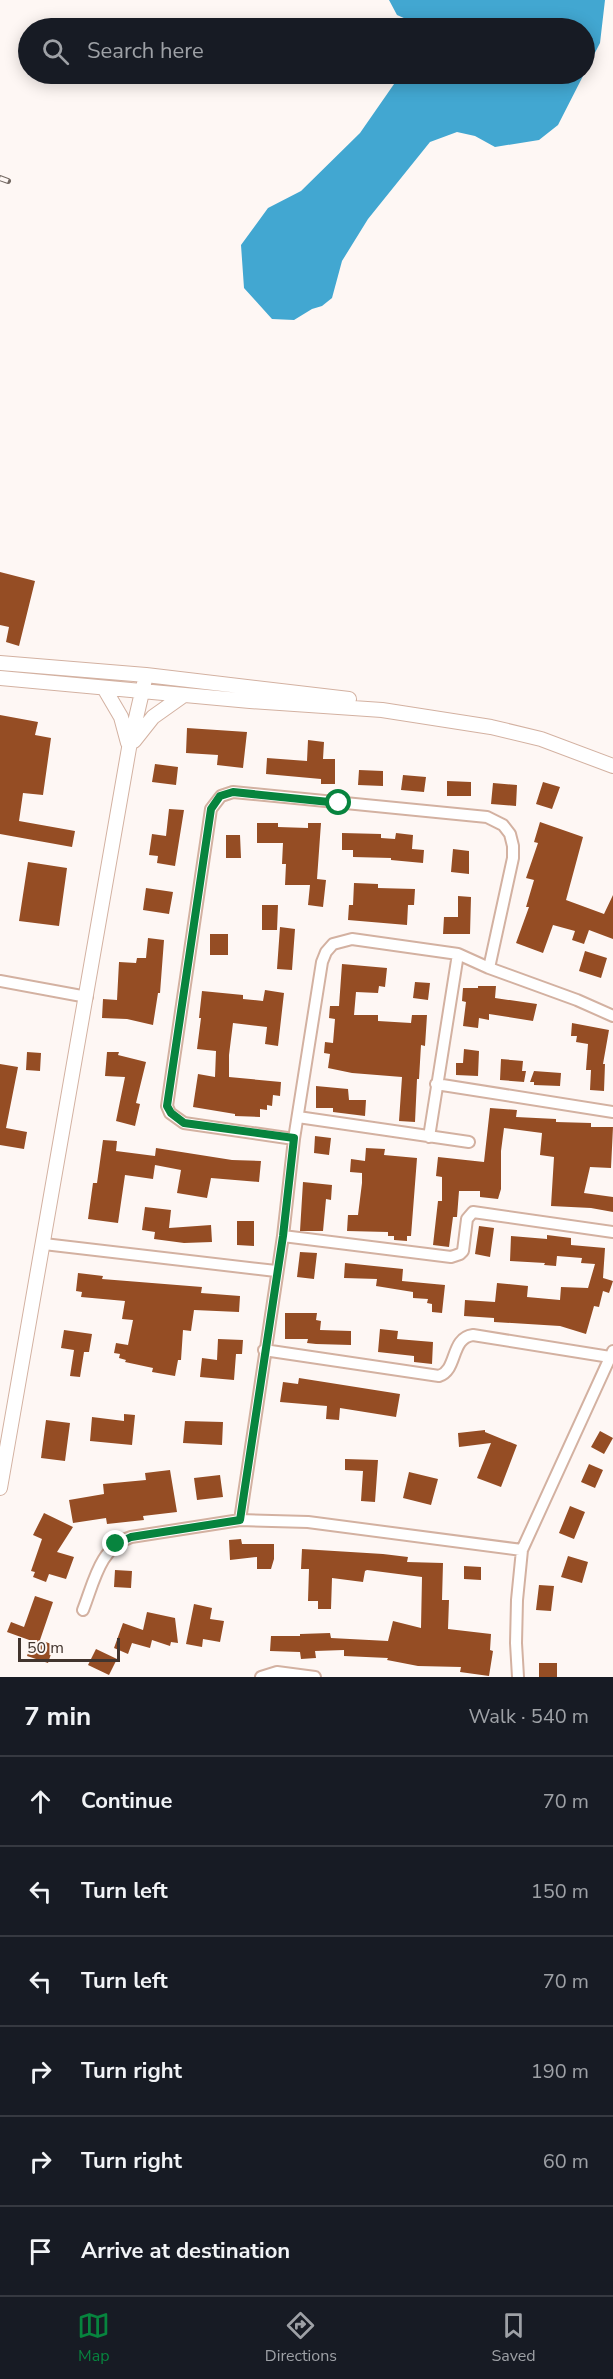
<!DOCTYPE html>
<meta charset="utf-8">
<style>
body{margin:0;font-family:"Nunito Sans",sans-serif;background:#242831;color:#f1f3f6}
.scale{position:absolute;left:18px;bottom:15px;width:102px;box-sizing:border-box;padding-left:6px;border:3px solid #42352e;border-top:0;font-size:16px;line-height:21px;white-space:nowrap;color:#42352e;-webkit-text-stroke:4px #fef7f4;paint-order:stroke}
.stop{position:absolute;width:18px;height:18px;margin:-14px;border:4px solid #07843e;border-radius:50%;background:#fff}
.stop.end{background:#07843e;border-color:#fff;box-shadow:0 2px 6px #0008}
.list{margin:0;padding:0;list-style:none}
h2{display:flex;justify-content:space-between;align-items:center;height:78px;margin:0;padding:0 24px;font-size:26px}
h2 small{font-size:20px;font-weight:400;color:#9ea1a6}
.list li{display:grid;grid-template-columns:39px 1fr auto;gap:18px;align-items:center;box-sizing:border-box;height:90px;padding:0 24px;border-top:2px solid #363941}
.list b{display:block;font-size:22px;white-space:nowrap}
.list em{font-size:20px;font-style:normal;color:#9ea1a6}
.icon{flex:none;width:33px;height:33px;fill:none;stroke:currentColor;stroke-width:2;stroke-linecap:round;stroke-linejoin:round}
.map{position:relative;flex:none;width:613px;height:1677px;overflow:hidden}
.search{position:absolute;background:#171b24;box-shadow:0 3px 15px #0003;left:18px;right:18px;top:18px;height:66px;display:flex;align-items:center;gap:15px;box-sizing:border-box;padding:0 21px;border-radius:33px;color:#9ea1a6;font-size:22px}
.sheet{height:618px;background:#171b24}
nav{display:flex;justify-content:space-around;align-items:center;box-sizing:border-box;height:84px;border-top:2px solid #363941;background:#171b24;font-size:16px;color:#9ea1a6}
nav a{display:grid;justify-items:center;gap:3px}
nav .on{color:#07843e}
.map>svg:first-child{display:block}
</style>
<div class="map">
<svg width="613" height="1677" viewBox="0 0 613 1677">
<rect width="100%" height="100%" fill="#fef7f4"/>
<path fill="#42a7d1" d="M389,0H605L600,43L585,72L584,28H419L415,23L397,15Z
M401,74H584L558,125L539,140L495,147L475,136L457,132L430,142L368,219L342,261L332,298L322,306L312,309L294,320L272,319L244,288L241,245L268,208L301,191L360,133Z"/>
<path fill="#954d24" d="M0,572L35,581L19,646L6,642L9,627L0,625Z
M0,715L38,722L35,735L51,738L43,795L23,793L19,821L75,831L72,847L0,834Z
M187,728L247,732L243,768L217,765L218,755L186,753Z
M308,740L324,742L323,759H335V784H321V779L266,774L267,758L307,761Z
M155,764L178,767L176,785L152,782Z
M359,770L383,771V786L358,785Z
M403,775L426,777L424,792L401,790Z
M447,781L471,782V796H447Z
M543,782L560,787L552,809L536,804Z
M493,783L517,785L516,806L491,804Z
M169,809L184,810L175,866L157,863L158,856L149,855L152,834L166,836Z
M540,822L583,837L566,900L604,914L613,895V939L589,930L584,944L572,940L575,931L553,925L543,953L516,943L529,907H526L534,880L526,878L538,843L534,842Z
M257,823H278V827L308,828V823H321L317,879L326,880L323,907L308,905L310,885H285L286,864H282L283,843H257Z
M342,833L381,834V838L395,839L396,833L413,835L412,849L424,850L423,863L391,860V858L353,857V850H342Z
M226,835H240L241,858H226Z
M453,849L469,851V874L451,872Z
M28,862L67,868L59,926L19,921Z
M354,883L378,884V888L415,889L414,905H408L407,925L348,920L349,905H353Z
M146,888L173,892L169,914L143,910Z
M458,896L471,897L470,934H443L444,917H458Z
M262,905H278L277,930H262Z
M280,927L295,929L292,970L277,969Z
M210,934H228V955H210Z
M148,938L164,940L160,993H158L153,1025L127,1019L102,1018L103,999L117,1000L119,962L136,963L137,958H146Z
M585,951L607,958L601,978L579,971Z
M342,964L387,968L385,987L379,986L378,993L356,992L354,1015H378V1021L411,1023L412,1015H427L425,1046L421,1045L419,1079H417L415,1122L399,1121L402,1077L352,1073L328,1068L330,1054L324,1053L325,1042L333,1043L335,1019L329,1018L330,1006H339Z
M415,982L430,983L428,1000L413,998Z
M478,986H496L495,998L537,1004L533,1021L489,1014V1020L479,1018L478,1028L463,1026L466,1002L462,1001L463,988H478Z
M265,990L284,993L278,1046L265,1044L267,1027L233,1023L229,1055V1077L281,1082L280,1096L273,1095L272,1106L267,1105V1110L260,1109V1117L235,1116V1114L193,1107L198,1074L215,1077L216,1051L197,1049L201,1018H199L202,991L243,995V999L263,1001Z
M572,1023L609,1030L603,1064H605L604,1091L590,1090L591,1070H586L588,1044L576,1042L577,1036H571Z
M464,1049L479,1051L478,1076L456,1075V1063H463Z
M27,1052L41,1053L40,1071L26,1070Z
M107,1052H119L118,1055L146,1062L136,1103L140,1104L135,1126L116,1121L125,1077L105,1076Z
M501,1059L523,1061L522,1071H526L524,1082L500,1080Z
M0,1064L18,1067L6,1128L27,1132L24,1149L0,1145Z
M534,1071L561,1073L560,1086L534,1085V1082H530Z
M316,1086L348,1089L349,1100H366L365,1116L333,1112V1108H316Z
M490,1108L517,1110L516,1117L556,1119V1122L591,1123V1127H613L611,1168L590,1167L584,1193L613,1197V1212L591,1208L551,1206L554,1157L540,1155L542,1133L504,1128L501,1151V1189L498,1199L480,1197V1191H459L457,1217H453L449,1247L433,1245L438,1201H442V1177L436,1176L438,1157L484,1162Z
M315,1136L331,1138L329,1155L314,1153Z
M103,1140L117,1141L116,1151L155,1156L156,1148L232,1160L261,1161L259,1182L211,1178L207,1198L177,1193L181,1170L155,1165L153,1179L125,1175L118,1223L88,1219L93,1183H97Z
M366,1148L385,1149L384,1155L417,1158L411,1236H407V1241L394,1240V1236H388V1232L347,1231L348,1215H358L362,1183V1173L350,1172L351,1159L365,1161Z
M303,1182L332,1185L331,1200L326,1199L323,1231H300Z
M145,1207L171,1210L169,1228L211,1225L212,1242L184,1243L154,1239L155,1232L142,1230Z
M237,1221H254V1246L237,1245Z
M479,1226L494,1228L490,1257L475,1254Z
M547,1235L571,1238V1245L605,1248L603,1278L613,1281L609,1293L603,1291L599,1307L594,1306L586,1334L560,1326L494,1322V1318L464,1316L465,1300L495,1302L497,1283L528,1286L527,1297L560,1300L561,1287L588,1288L595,1264L581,1263L582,1258L557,1256L556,1266L544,1265L545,1263L510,1261L511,1236L547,1239Z
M300,1252L317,1253L314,1279L297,1277Z
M345,1263L403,1269L402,1281L445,1285L442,1313L432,1312V1304L427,1303L428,1299L413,1298V1292L376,1286L377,1279L344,1278Z
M78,1273L103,1276L102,1279L202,1287L201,1293L240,1296L239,1312L194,1310L191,1331L183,1330L181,1360H178L175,1376L152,1372L153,1368L125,1362L126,1360L119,1358L120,1354L114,1353L116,1343L128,1345L133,1320L122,1319L125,1301L81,1297L82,1292L76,1291Z
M285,1313H317L316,1320L321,1321L320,1330L351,1331V1345L316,1344L307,1343L308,1339H285Z
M380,1329L398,1331L397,1339L433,1342L432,1364L414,1362V1356L378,1352Z
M64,1330L92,1334L89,1352H84L80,1377L70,1376L74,1350L61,1348Z
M218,1339L243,1340L242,1354H236L234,1380L200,1377L202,1358L217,1360Z
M299,1378L400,1394L396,1417L340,1408L339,1420L326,1419L327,1406L280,1402L283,1382L298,1384Z
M124,1414L135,1415L132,1445L90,1441L92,1417L124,1421Z
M46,1420L70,1423L65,1461L41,1458Z
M185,1421L223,1422L222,1445L183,1443Z
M485,1430V1432L517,1445L501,1487L477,1478L491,1443L459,1447L458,1433Z
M600,1431L613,1438L604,1454L591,1447Z
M345,1459L378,1460L375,1502L361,1501L363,1471L345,1470Z
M589,1464L603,1470L595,1488L581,1482Z
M170,1470L177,1512L143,1516L144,1520L107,1524L106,1518L73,1523L69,1500L104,1494L103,1484L146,1480L145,1473Z
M409,1472L438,1479L431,1505L403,1498Z
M220,1475L223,1497L197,1500L194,1478Z
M570,1506L585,1512L574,1539L559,1533Z
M44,1513L73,1527L57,1552L74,1557L66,1579L49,1574L46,1582L33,1577L35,1572L31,1571L42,1539L33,1535Z
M241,1539L242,1544H274V1559L271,1569H257V1557L230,1560L229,1540Z
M302,1549L383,1554L408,1557L407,1562L443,1563L442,1600H449L448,1629L491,1634L490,1650L493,1651L489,1676L460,1672L461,1667L418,1666L387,1660L388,1658L344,1656V1650L315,1651L316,1658L301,1659L300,1652L270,1651L271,1636H300V1634L330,1633L331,1638L388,1641L393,1621L421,1628L422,1577L367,1570L365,1571L363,1582L332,1578L331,1609H318V1601H308L309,1569H301Z
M568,1556L588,1562L582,1583L561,1577Z
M464,1566L481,1567V1580L464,1579Z
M115,1570L132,1571L131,1588L114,1587Z
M539,1585L554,1586L551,1611L536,1610Z
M35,1596L53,1602L40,1640L54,1645L48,1663L27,1656L32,1641L7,1632L11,1622L24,1627Z
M194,1604L212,1608L210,1619L224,1621L220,1642L203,1639L202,1647L186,1644Z
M147,1612L175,1618L178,1643L171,1642L170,1646L152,1640L150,1648L132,1643L128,1654L114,1648L123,1623L143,1630Z
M96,1649L117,1659L109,1675L88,1665Z
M539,1663H557V1677H539Z"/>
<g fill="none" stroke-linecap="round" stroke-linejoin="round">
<defs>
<path id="minor" d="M0,981L87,997
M436,1084L613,1112
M298,1117L469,1142
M429,1137L458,954
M294,1139L184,1123L170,1113L167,1106L211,809L221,796L233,792L487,817L503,825L510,834L513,846V858L489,968
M283,1236L451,1257L460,1254L463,1251L467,1219L473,1212L613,1232
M44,1244L276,1271
M264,1350L439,1376C458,1370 450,1338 473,1335L610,1357
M240,1520L283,1236L294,1139L322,962L326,952L333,944L352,939L458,954L489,968L577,1000L613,1016
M83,1610C94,1582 100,1547 131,1537L240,1520L308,1522L522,1550
M261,1677L277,1672L315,1677
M518,1677L516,1643L517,1600L522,1550L613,1351"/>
<path id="tertiary" d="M0,663L146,675L349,699
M0,678L250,701L382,710L491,727L541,739L613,766
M104,688L121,717L128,743
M134,741L153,717L184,695
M0,1488L129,748L146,675"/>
</defs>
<use href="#minor" stroke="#d3b1a1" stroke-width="14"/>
<use href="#tertiary" stroke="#d3b1a1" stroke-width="16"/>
<use href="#minor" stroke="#fff" stroke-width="10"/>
<use href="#tertiary" stroke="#fff" stroke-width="14"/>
<defs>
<path id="rail" d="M0,178L8,181"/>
</defs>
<use href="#rail" stroke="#736862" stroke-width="6"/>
<use href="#rail" stroke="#fef7f4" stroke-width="4" stroke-dasharray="11" stroke-linecap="butt"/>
</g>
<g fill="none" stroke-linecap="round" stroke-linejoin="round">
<path stroke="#07843e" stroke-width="8" d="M116,1544L131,1537L240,1520L283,1236L294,1138L184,1123L171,1113L167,1106L211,809L220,796L233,792L339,803"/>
</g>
</svg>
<div class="scale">50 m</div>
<div class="stop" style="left:339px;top:803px"></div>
<div class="stop end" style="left:116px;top:1544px"></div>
<div class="search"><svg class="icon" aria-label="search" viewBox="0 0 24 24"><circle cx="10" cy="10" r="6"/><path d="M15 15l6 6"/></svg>Search here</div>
</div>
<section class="sheet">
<h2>7 min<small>Walk · 540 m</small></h2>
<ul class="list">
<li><svg class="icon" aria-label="ahead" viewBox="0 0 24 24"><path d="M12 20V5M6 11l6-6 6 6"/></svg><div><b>Continue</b></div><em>70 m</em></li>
<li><svg class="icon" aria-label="left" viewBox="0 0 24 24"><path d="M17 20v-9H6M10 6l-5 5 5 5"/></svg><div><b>Turn left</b></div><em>150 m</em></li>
<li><svg class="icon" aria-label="left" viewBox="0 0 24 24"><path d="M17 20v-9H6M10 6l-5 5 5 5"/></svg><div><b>Turn left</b></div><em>70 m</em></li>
<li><svg class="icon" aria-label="right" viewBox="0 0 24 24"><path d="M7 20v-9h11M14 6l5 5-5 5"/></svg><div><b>Turn right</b></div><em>190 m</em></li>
<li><svg class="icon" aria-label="right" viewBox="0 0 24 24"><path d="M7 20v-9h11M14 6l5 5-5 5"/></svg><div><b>Turn right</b></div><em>60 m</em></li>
<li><svg class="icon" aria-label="arrive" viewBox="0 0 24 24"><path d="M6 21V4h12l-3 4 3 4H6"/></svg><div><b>Arrive at destination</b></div></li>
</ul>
</section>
<nav>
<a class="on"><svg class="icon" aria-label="map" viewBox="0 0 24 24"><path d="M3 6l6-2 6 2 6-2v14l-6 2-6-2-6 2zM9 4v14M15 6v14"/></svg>Map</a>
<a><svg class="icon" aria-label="directions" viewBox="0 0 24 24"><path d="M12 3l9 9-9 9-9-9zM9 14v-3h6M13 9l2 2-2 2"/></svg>Directions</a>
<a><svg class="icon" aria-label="saved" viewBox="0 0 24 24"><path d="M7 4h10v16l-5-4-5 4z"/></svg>Saved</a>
</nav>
